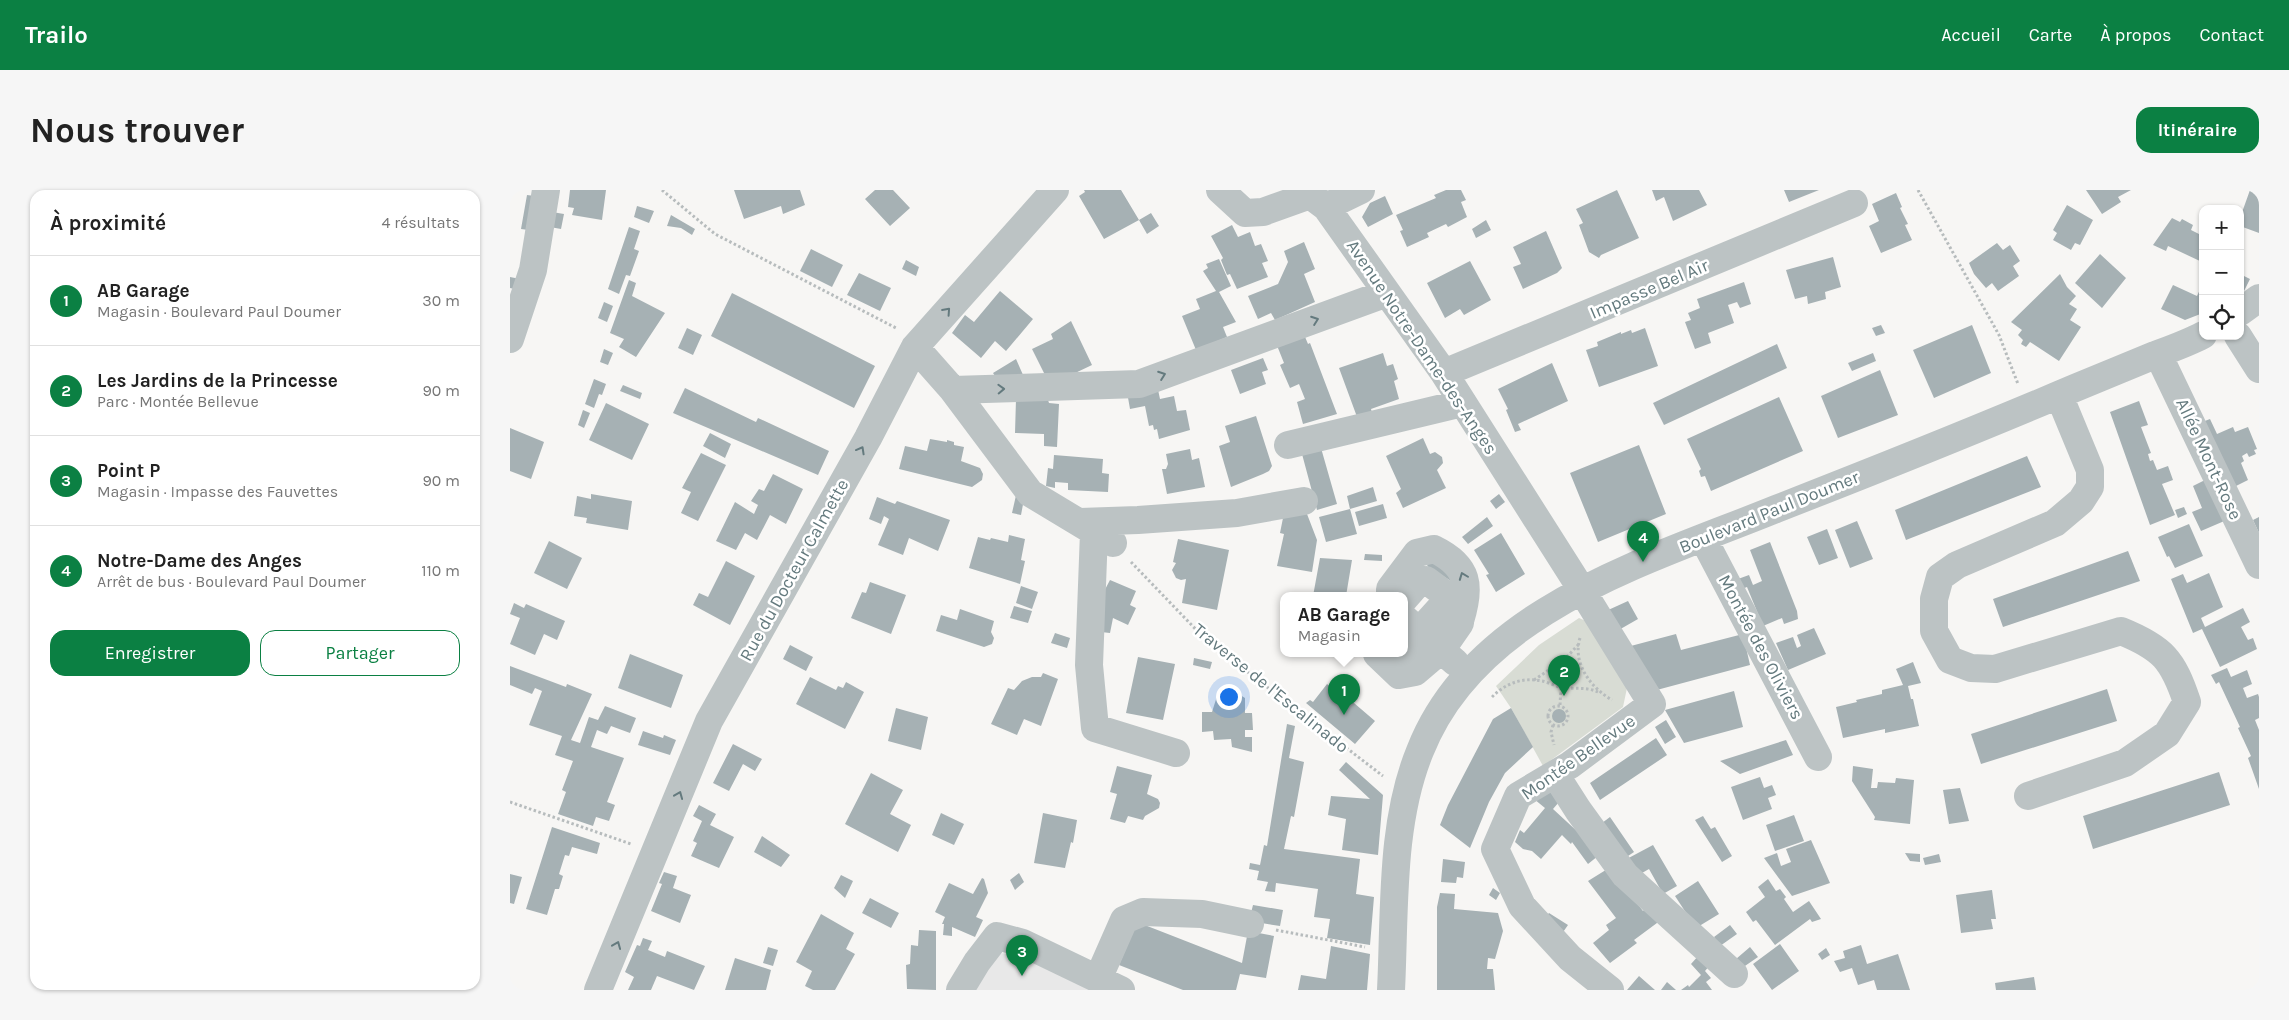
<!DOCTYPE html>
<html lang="fr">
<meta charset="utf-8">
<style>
body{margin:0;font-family:Karla,sans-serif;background:#f6f6f6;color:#222}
.controls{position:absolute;right:15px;top:15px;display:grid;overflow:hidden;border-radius:10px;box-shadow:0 1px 4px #0004}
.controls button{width:45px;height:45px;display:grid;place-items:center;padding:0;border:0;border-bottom:1px solid #e0e0e0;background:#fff;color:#222;font:25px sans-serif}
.you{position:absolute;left:718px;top:506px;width:18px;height:18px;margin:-12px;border:4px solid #fff;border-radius:50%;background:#1a73e8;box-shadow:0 0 0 8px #1a73e833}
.badge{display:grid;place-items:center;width:32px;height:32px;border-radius:50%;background:#0b8043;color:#fff;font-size:16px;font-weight:700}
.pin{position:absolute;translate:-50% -41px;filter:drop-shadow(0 1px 2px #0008)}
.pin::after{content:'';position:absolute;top:26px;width:18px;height:15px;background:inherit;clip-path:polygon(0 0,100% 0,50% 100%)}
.popup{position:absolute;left:770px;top:402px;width:128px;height:65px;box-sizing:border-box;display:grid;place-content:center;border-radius:10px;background:#fff;filter:drop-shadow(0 1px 4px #0005);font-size:16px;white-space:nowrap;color:#767676}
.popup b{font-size:19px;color:#222}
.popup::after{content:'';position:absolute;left:50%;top:100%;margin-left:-10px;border:10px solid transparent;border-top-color:#fff}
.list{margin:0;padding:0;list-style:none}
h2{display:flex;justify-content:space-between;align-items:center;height:65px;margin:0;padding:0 20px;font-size:21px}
h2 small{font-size:16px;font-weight:400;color:#767676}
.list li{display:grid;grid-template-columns:32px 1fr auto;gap:15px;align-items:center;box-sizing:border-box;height:90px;padding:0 20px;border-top:1px solid #e0e0e0}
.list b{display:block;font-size:19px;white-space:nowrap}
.list p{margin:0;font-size:16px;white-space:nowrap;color:#767676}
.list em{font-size:16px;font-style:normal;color:#767676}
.actions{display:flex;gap:10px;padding:15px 20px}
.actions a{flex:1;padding:11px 0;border:1px solid #0b8043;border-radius:15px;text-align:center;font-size:18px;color:#0b8043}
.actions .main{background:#0b8043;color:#fff}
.icon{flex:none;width:28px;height:28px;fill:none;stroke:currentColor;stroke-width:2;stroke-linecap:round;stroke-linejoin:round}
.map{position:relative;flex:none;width:1749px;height:800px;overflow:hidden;border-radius:15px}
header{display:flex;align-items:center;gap:30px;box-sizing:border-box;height:70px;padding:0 25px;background:#0b8043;color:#fff}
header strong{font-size:24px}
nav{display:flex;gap:28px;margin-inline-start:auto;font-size:18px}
.intro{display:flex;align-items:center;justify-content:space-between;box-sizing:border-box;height:120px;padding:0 30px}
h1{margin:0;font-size:35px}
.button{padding:12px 22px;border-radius:15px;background:#0b8043;color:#fff;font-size:18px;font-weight:700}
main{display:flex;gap:30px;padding:0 30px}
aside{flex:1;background:#fff;border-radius:15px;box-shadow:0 1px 4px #0004}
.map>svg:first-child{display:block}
</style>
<header>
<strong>Trailo</strong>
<nav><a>Accueil</a><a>Carte</a><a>À propos</a><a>Contact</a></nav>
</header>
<div class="intro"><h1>Nous trouver</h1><a class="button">Itinéraire</a></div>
<main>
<aside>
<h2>À proximité<small>4 résultats</small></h2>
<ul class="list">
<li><span class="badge">1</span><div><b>AB Garage</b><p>Magasin · Boulevard Paul Doumer</p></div><em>30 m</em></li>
<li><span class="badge">2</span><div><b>Les Jardins de la Princesse</b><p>Parc · Montée Bellevue</p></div><em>90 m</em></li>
<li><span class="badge">3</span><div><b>Point P</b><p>Magasin · Impasse des Fauvettes</p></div><em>90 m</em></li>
<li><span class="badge">4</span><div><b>Notre-Dame des Anges</b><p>Arrêt de bus · Boulevard Paul Doumer</p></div><em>110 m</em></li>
</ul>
<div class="actions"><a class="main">Enregistrer</a><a>Partager</a></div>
</aside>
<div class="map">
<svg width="1749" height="800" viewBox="0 0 1749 800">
<rect width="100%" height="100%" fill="#f7f6f4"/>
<path fill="#e8e8e8" d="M487,763L501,764L593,800H462Z"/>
<path fill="#d8dcd4" d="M1069,428L1076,431L1117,498L1113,517L1033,576L1001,518L986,496L1029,455Z"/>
<path fill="#a6b1b4" d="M60,0H96L92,30L62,25L64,18L58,17Z
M224,0H290L295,15L273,24L271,16L234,29Z
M365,0H383L400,18L380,36L355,9Z
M574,0H611L629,30L641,23L649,36L637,44L629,30L594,49L569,6L575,2Z
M936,0H951L956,10L951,12L957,27L938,37L936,34L917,43L919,47L897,57L890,41L893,40L886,25L926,8L924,5Z
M1107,0L1129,48L1091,65L1089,68L1079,62L1069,35L1073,33L1066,19Z
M1142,0H1189L1197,15L1163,31L1154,7L1146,11Z
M1274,0H1309L1279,12Z
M1576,0H1621L1608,7L1611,12L1592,24Z
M1740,0L1749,1V43L1730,36V28Z
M1386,3L1392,17L1390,18L1398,34L1395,35L1402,50L1371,63L1359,36L1369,31L1362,14Z
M17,5L32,7L26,41L11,39Z
M875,6L883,24L858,37L852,27L860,13Z
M1557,15L1583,30L1570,55L1565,53L1561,60L1543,50L1547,43L1543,40Z
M127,16L144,21L139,33L124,27Z
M42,22L54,24L51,39L40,37Z
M161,25L185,39L182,45L171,38L157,36Z
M1662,28L1670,32L1672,29L1683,35L1681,40L1693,46L1692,72L1658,56L1656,61L1643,55Z
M976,30L981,40L966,48L962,39Z
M722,35L728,47L740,42L745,56L751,54L758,71L752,73L758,87L727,99L720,84L717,85L711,70L713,68L701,46Z
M119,37L130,41L124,59L129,61L120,86L116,85L109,104L98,99Z
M1036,41L1052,78L1047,83L1013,99L1003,77L1011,74L1003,57Z
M794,52L805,79L794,84L805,112L765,130L761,123L748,129L738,106L768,94L778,72L774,61Z
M1487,53L1493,60L1500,55L1510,71L1503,76L1509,86L1488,101L1482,93L1476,98L1464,84L1459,73Z
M301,59L333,75L322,97L290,81Z
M1590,64L1616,88L1592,118L1565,93Z
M1323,67L1331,97L1315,102L1316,109L1298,114L1297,106L1285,109L1276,80Z
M709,69L721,96L709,102L726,132L713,137L717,147L686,160L672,126L690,119L686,109L706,101L693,81L698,78L696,74Z
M396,70L409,77L406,86L392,79Z
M960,71L981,110L954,125L950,119L935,128L917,93Z
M349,83L381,98L370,121L337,105Z
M1550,84L1557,97L1566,106L1559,114L1567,119L1560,130L1571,137L1549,171L1520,152L1516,157L1511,154L1513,150L1508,145L1512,140L1501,132Z
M1730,84L1740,89L1734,101L1730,100Z
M0,87L10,89L8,100L0,98Z
M119,90L126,93L122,106L155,123L126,167L109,157L114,149L100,143Z
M1234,92L1241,114L1230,118L1227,112L1218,115L1224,133L1198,143L1201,153L1185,159L1175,132L1181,130L1178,123L1190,118L1187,109Z
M1693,93V123L1675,130L1651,119L1663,95L1687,106Z
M490,101L523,129L496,161L485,151L471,168L442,143L455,125L464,132Z
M222,103L365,176L344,218L201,146Z
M94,112L103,116L97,132L88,128Z
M561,131L582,175L540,195L522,159L543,149L541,144Z
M1371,135L1375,143L1366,146L1362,138Z
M1462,135L1481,183L1424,208L1403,160Z
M177,138L192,145L183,165L168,158Z
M1135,138L1148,176L1089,197L1076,160L1088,156L1087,152L1111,142V144L1121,140L1122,143Z
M793,142L798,154L800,153L827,224L793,234L787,212L795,209L789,194L780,198L770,175L774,173L766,153Z
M1267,154L1277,178L1154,235L1143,213Z
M94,159L103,163L98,175L90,172Z
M873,163L877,176L883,174L888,189L884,191L889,209L861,219L864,230L850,235L829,178Z
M1363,163L1366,171L1342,181L1338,173Z
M753,168L758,180L752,182L756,194L730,204L721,180Z
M506,169L517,194L489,192L483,183Z
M1042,173L1058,211L1008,234L1011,240L1005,242L996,220L998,219L988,199Z
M1370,180L1388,225L1328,248L1311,206Z
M84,189L96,194L92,205L89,204L84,218L75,214Z
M113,195L132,203L130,209L110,201Z
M647,195L650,209L664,206L667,221L676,220L680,240L649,249L647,239L644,240L643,235L639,236L635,216L620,219L617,202Z
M175,198L246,232L248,228L319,261L308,285L163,223Z
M1269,207L1293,261L1201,301L1195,286L1191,287L1189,281L1191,279L1177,249Z
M506,209L538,210L539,213L549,214L547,257L534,256V244L505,243Z
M1629,211L1638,235L1631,237L1641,263L1638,264L1640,271L1643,270L1647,280L1658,276L1663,290L1652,294L1665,325L1640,335L1600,222Z
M96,213L139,234L122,270L79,250Z
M73,220L80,223L74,238L68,235Z
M746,226L762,276L759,281L753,284L721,297L709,256L720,252L715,236Z
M1700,229L1707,244L1723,237L1725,242L1738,237L1747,259L1744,260L1746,264L1739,267L1737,263L1732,266L1734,271L1731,273L1738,290L1726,296L1687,234Z
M0,238L34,252L21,289L0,281Z
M200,243L221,254L215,268L193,256Z
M913,248L920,264L925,262L932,267L933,273L927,280L936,298L893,318L886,303L891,299L876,266Z
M420,249L437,252V250L444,252V255L454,257L451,271L470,278L473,284L472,290L462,297L389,279L395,256L417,261Z
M1129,255L1156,324L1088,352L1060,283Z
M811,258L827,314L807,320L792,264Z
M680,259L682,270L689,268L695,297L657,304L652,279H656L658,274L656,264Z
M191,263L216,275L188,331L171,323L181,302L172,298Z
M544,265L593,269L592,283L599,284L598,302L558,300V293L545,292V298L536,296L538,278L543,279Z
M1517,266L1531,297L1396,350L1385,320Z
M263,284L293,299L276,334L260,325L247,350L235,343L226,360L206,351L225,312L244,324L248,315L241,311L249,299L254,301Z
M1699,288L1719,329L1691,341L1682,322L1692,318L1683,296Z
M863,297L867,311L840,319L837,306Z
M507,301L514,309L511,325L502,323Z
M81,304L122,311L118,340L76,333L77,328L64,326L67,306L81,309Z
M989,304L995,312L986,319L980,311Z
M367,307L385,314L387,311L440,330L428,361L399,348L393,365L368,355L379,329L374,326L371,334L359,329Z
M873,314L877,328L849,336L845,322Z
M1674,317L1677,324L1668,328L1665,320Z
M840,319L847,344L816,352L809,327Z
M774,323L797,324L807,350L802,382L767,376L774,344L770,343Z
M977,327L983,336L958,354L952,347Z
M1749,327V343L1743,330Z
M1347,331L1363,369L1340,378L1325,340Z
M1679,334L1693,366L1665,378L1659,366L1657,367L1648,347Z
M1317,339L1328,368L1309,375L1297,347Z
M991,343L1015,384L986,402L976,385L979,384L964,360Z
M499,345L515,349L511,370L515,371L510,394L459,378L468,347L480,350L481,348L498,352Z
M668,349L719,360L707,420L672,413L676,389L671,390L666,388L662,380L666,373L663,372Z
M39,351L72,368L57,399L24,383Z
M1260,352L1287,421L1288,429L1274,434L1272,428L1253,436L1237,397L1232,399L1228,389L1239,385L1243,395L1252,391L1240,360Z
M1618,361L1630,391L1493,437L1483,409Z
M855,364L872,365V371L854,370Z
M923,367L947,382L941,391L917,376Z
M810,368L842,370L836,406H803Z
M216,371L245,386L220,435L183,415L189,403L198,407Z
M1699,383L1713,417L1691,428L1695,437L1733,418L1740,432L1731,437L1738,450L1743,448L1747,459L1710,477L1692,439L1683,443L1661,389L1673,384L1677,393Z
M600,390L626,401L620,415L626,418L618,435L603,428L600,443L591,442L590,409Z
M360,392L396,405L381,444L341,428L352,402L356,403Z
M511,396L528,402L522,419L506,413Z
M1118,411L1128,429L1107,441L1096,421Z
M4,413L14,418L16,414L55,431L47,450L34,444L25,465L0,454L10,428L0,424Z
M504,416L522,421L518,433L500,428Z
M450,419L484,431L481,442L484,448L482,454L474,457L426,441L431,425L447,430Z
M1304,438L1316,464L1278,480L1266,453L1283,447L1287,458L1291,456L1287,445Z
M545,443L560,448L557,458L541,453Z
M1166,444L1171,460L1233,444L1240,475L1143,501L1117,457Z
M280,455L303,467L296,481L273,469Z
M120,464L173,485L161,518L108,498Z
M628,467L665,474L653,530L616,523Z
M684,468L702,472L700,479L683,475Z
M1403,472L1411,493L1398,496L1401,509H1403L1409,536L1375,543V539L1333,548L1326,517L1347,512L1346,510L1372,504V500L1393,495L1386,479Z
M0,476L56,497L57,494L82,504L61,550L70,553L79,527L88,530L95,516L126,528L120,543L101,536L97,544L87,540L81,557L114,568L97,612L105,615L99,631L86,627L83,636L48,624L56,602L52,600L63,571L45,565L52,546L19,535L32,501L25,498L22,504L0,495Z
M1717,478L1721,487L1737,480L1742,494L1733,498L1737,508L1748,504L1749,507V528L1745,530L1749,540V599L1738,568L1741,566L1728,538L1730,537L1709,492L1706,494L1701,485Z
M533,483L548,489L531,536L514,529L507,545L481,534L498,498L504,500L512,491L522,487H531Z
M300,487L326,500L328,496L333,498L336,492L354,502L335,539L286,514Z
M817,494L821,497L823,495L865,531L845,554L796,513L800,510L803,512Z
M1597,499L1607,531L1471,574L1461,544Z
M1224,501L1233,537L1174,553L1155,520Z
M708,503H727L735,508V523H742L743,540H735V547H742V562L722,557L721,549L704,550L703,541L692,542V522H702Z
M386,518L418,527L411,560L378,551Z
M1001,518L1023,557L995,583L979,612L960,658L930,635L938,615L983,529Z
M1042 526a7 7 0 1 1 14 0a7 7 0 1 1-14 0Z
M1156,530L1166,547L1155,554L1145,537Z
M777,534L785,536L779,568L794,572L784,627L781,626L774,659L850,669L846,704L864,707L860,755L817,748L820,729L804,727L808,699L766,693L765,702L755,701L758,692L747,690L749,681L739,679L740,673L750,675L754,655L757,656Z
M133,541L153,548L154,545L166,550L160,565L128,555Z
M1146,548L1157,565L1090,610L1080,593Z
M1276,550L1283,565L1230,584L1210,571Z
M223,554L252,569L245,581L233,574L219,601L203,593Z
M836,572L873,605L868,665L832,660L836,629L818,625L821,606L860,609L829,580Z
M607,576L642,585L637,604L648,609L650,613L649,618L635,626L633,630L618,626L615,633L600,629L607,604L600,602Z
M1343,576L1363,579L1361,598H1367L1368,592L1385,593L1386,588L1404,590L1400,634L1364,630L1365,627L1342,591Z
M1709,582L1720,615L1583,659L1573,626Z
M361,583L393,600L380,624L401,635L388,662L335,634Z
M1250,587L1254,598L1262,595L1266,605L1258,608L1262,619L1233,630L1221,597Z
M1039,598L1049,612L1043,619L1069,643L1088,666L1078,674L1062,652L1061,654L1052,645L1031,669L1022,661L1013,659L1005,652L1010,640L1014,643L1035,618L1024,609Z
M1450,598L1459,631L1439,634L1433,600Z
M189,615L206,624L200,635L224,647L209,678L181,666L187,653L183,651L192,631L183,626Z
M431,623L454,634L444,655L422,645Z
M533,623L567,630L563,653L561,652L555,678L524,673Z
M1284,625L1294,651L1265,661L1256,635Z
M1193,626L1201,639L1205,637L1222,666L1212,672L1185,630Z
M1100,627L1124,662L1112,670L1088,636Z
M42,637L90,653L87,664L62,657L59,666L55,665L49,684L53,686L49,699H45L37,725L16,719Z
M252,646L280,665L271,677L244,662Z
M1301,650L1320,693L1282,706L1254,668L1267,663L1271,676L1281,672L1276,659Z
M1143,655L1167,696L1153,704L1139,679L1125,687L1113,671Z
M1395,663L1410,664V672L1400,671Z
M1429,664L1431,672L1415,675L1413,668Z
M933,669L955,672L953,688L947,687L946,693L931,692Z
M1099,678L1133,721L1137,717L1151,730L1124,750L1127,753L1100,773L1083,753L1099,740L1096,735L1106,728L1078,691Z
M154,682L167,686L163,698L181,705L170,733L141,721L152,694L149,693Z
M509,683L514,692L505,700L500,690Z
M0,684L12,687L4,714L0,713Z
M331,685L343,691L335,708L324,698Z
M472,688L474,689L478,703L466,727L473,730L465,747L442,737V746L433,745L434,734H432L435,727L425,722L439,693L463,704Z
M1258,689L1266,701L1270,699L1276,707L1274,709L1283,722L1299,711L1311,729L1302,732L1300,729L1265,755L1246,730L1243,732L1236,722L1255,707L1248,697Z
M1188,691L1209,724L1186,738L1165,706Z
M983,698L990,703L986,710L979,705Z
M1482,700L1486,729H1481L1483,739L1451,743L1446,705Z
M930,703L945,704L944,719L988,723L993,741L985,769L978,768L977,779H983L985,800H927V717Z
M360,708L389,723L381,738L352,723Z
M743,715L773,720L770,736L739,731Z
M1039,723L1058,735L1051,745L1033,730Z
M311,724L344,743L336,759L345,764L325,800H303L295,796L302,781L286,772Z
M627,732L732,773L738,741L764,746L756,788L730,784L726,800H673L609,775Z
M1220,735L1227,744L1210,756L1204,747Z
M409,740L426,741V800L397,799L396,775L400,774L401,755L408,756Z
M133,748L142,751L138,760L155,767L157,761L195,776L184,800L147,786L141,800H118L124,787L115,782L127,755L130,756Z
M1270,754L1289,781L1262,800L1243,774Z
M1351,755L1357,774L1388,764L1400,800H1367L1364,790L1348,795L1342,778L1330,782L1324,771L1335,768L1333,761Z
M821,756L860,764L857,800H788L791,785L816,789Z
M258,757L268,760L263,776L253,773Z
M1240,757L1248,767L1232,778L1226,769Z
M1316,758L1320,765L1312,770L1308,764Z
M1189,765L1200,775L1195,781L1201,788L1196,792L1202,800H1171L1178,795L1179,797L1191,785L1181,774Z
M225,768L261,780L256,800H215Z
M1129,786L1145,800H1117Z
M1524,787L1526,800H1486L1485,793Z
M1157,792L1166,800H1151Z"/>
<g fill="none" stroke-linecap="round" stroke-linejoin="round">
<path stroke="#b7bcbd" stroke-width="3" stroke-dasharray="2.5 2.5" stroke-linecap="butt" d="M152,0L205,44L386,138
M1408,0L1489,145L1508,194
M621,372L697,451L873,586
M1070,448C1062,473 1081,498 1102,510
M1024,490L1055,469L1068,455
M982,507C996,493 1012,487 1032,491C1038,492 1044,496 1050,497C1063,500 1075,496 1088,502
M1050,515L1051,498
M1038 526a10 10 0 1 1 20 0a10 10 0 1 1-20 0Z
M1043,535L1041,542L1044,555
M0,612L121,654
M766,740L855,757"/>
<path stroke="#bcc3c4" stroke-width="28" d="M710,0L735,23L753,22L800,5L816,17L934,183L1063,386L1142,514L1060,575L1008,606L985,659L1012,716L1060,768L1100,800
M816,17L851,0
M1730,122L1749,108
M1728,146L1749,179
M0,149L23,80L36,0
M405,157L443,200L520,303L603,353
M1648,164L1749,375
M934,183L1344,13
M443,200L629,194L877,103
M778,255L953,213
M570,332L628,330L727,323L794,311
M584,342L579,475L585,538L666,563
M1193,348L1308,567
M880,406V399L907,363L924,359C959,376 961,396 950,431
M894,428L945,472
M894,459L903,449L917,447L916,434L935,413L944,409
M867,464L889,485L905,482L932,459L950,433L951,416L916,390L908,393L894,409
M1045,584L1068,620L1115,685L1224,784
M1518,606L1615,573L1657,544L1677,512C1663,470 1653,458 1611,441L1485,479L1461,478L1440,470L1424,441V409L1430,387L1447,375L1545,333L1571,311L1580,297V280L1549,205
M588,789L614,730L633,722L692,724L740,734
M88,800L199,531L358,248L405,157L545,0
M450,800L467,772L487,746L513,753L611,800
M881,800C885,722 880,634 910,561C965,420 1138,371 1266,319C1366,280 1466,240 1565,198C1592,187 1618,176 1645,165C1661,159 1678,153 1693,145"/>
</g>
<defs><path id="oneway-chevron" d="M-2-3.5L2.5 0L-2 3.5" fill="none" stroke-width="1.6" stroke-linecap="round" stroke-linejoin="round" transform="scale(1.25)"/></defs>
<g stroke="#647a7e">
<use href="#oneway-chevron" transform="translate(437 121) rotate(-48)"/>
<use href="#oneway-chevron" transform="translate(805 130) rotate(-20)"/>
<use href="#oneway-chevron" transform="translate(652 185) rotate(-20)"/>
<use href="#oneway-chevron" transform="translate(491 199) rotate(-2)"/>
<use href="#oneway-chevron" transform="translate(351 260) rotate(-61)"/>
<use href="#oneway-chevron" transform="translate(953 386) rotate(-111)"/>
<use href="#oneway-chevron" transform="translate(169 605) rotate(-68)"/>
<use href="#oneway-chevron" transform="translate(107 755) rotate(-68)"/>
</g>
<g text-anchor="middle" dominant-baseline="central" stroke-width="5" stroke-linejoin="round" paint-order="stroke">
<g font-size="18" fill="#647a7e" stroke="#fff">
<text transform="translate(1139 99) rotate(-23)">Impasse Bel Air</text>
<text transform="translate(912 157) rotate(56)">Avenue Notre-Dame-des-Anges</text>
<text transform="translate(1699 269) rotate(65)">Allée Mont-Rose</text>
<text transform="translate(1259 322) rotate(-22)">Boulevard Paul Doumer</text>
<text transform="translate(284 380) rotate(-61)">Rue du Docteur Calmette</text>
<text transform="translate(1251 457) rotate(62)">Montée des Oliviers</text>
<text transform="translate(761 498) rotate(39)">Traverse de l'Escalinado</text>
<text transform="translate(1068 567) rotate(-35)">Montée Bellevue</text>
</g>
</g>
</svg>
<div class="controls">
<button>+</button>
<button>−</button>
<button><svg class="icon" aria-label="locate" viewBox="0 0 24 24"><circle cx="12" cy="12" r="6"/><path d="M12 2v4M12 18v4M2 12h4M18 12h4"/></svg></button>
</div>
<div class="you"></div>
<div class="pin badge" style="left:834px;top:525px">1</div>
<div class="popup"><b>AB Garage</b>Magasin</div>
<div class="pin badge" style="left:1054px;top:506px">2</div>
<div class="pin badge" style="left:512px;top:786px">3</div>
<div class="pin badge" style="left:1133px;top:372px">4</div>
</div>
</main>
